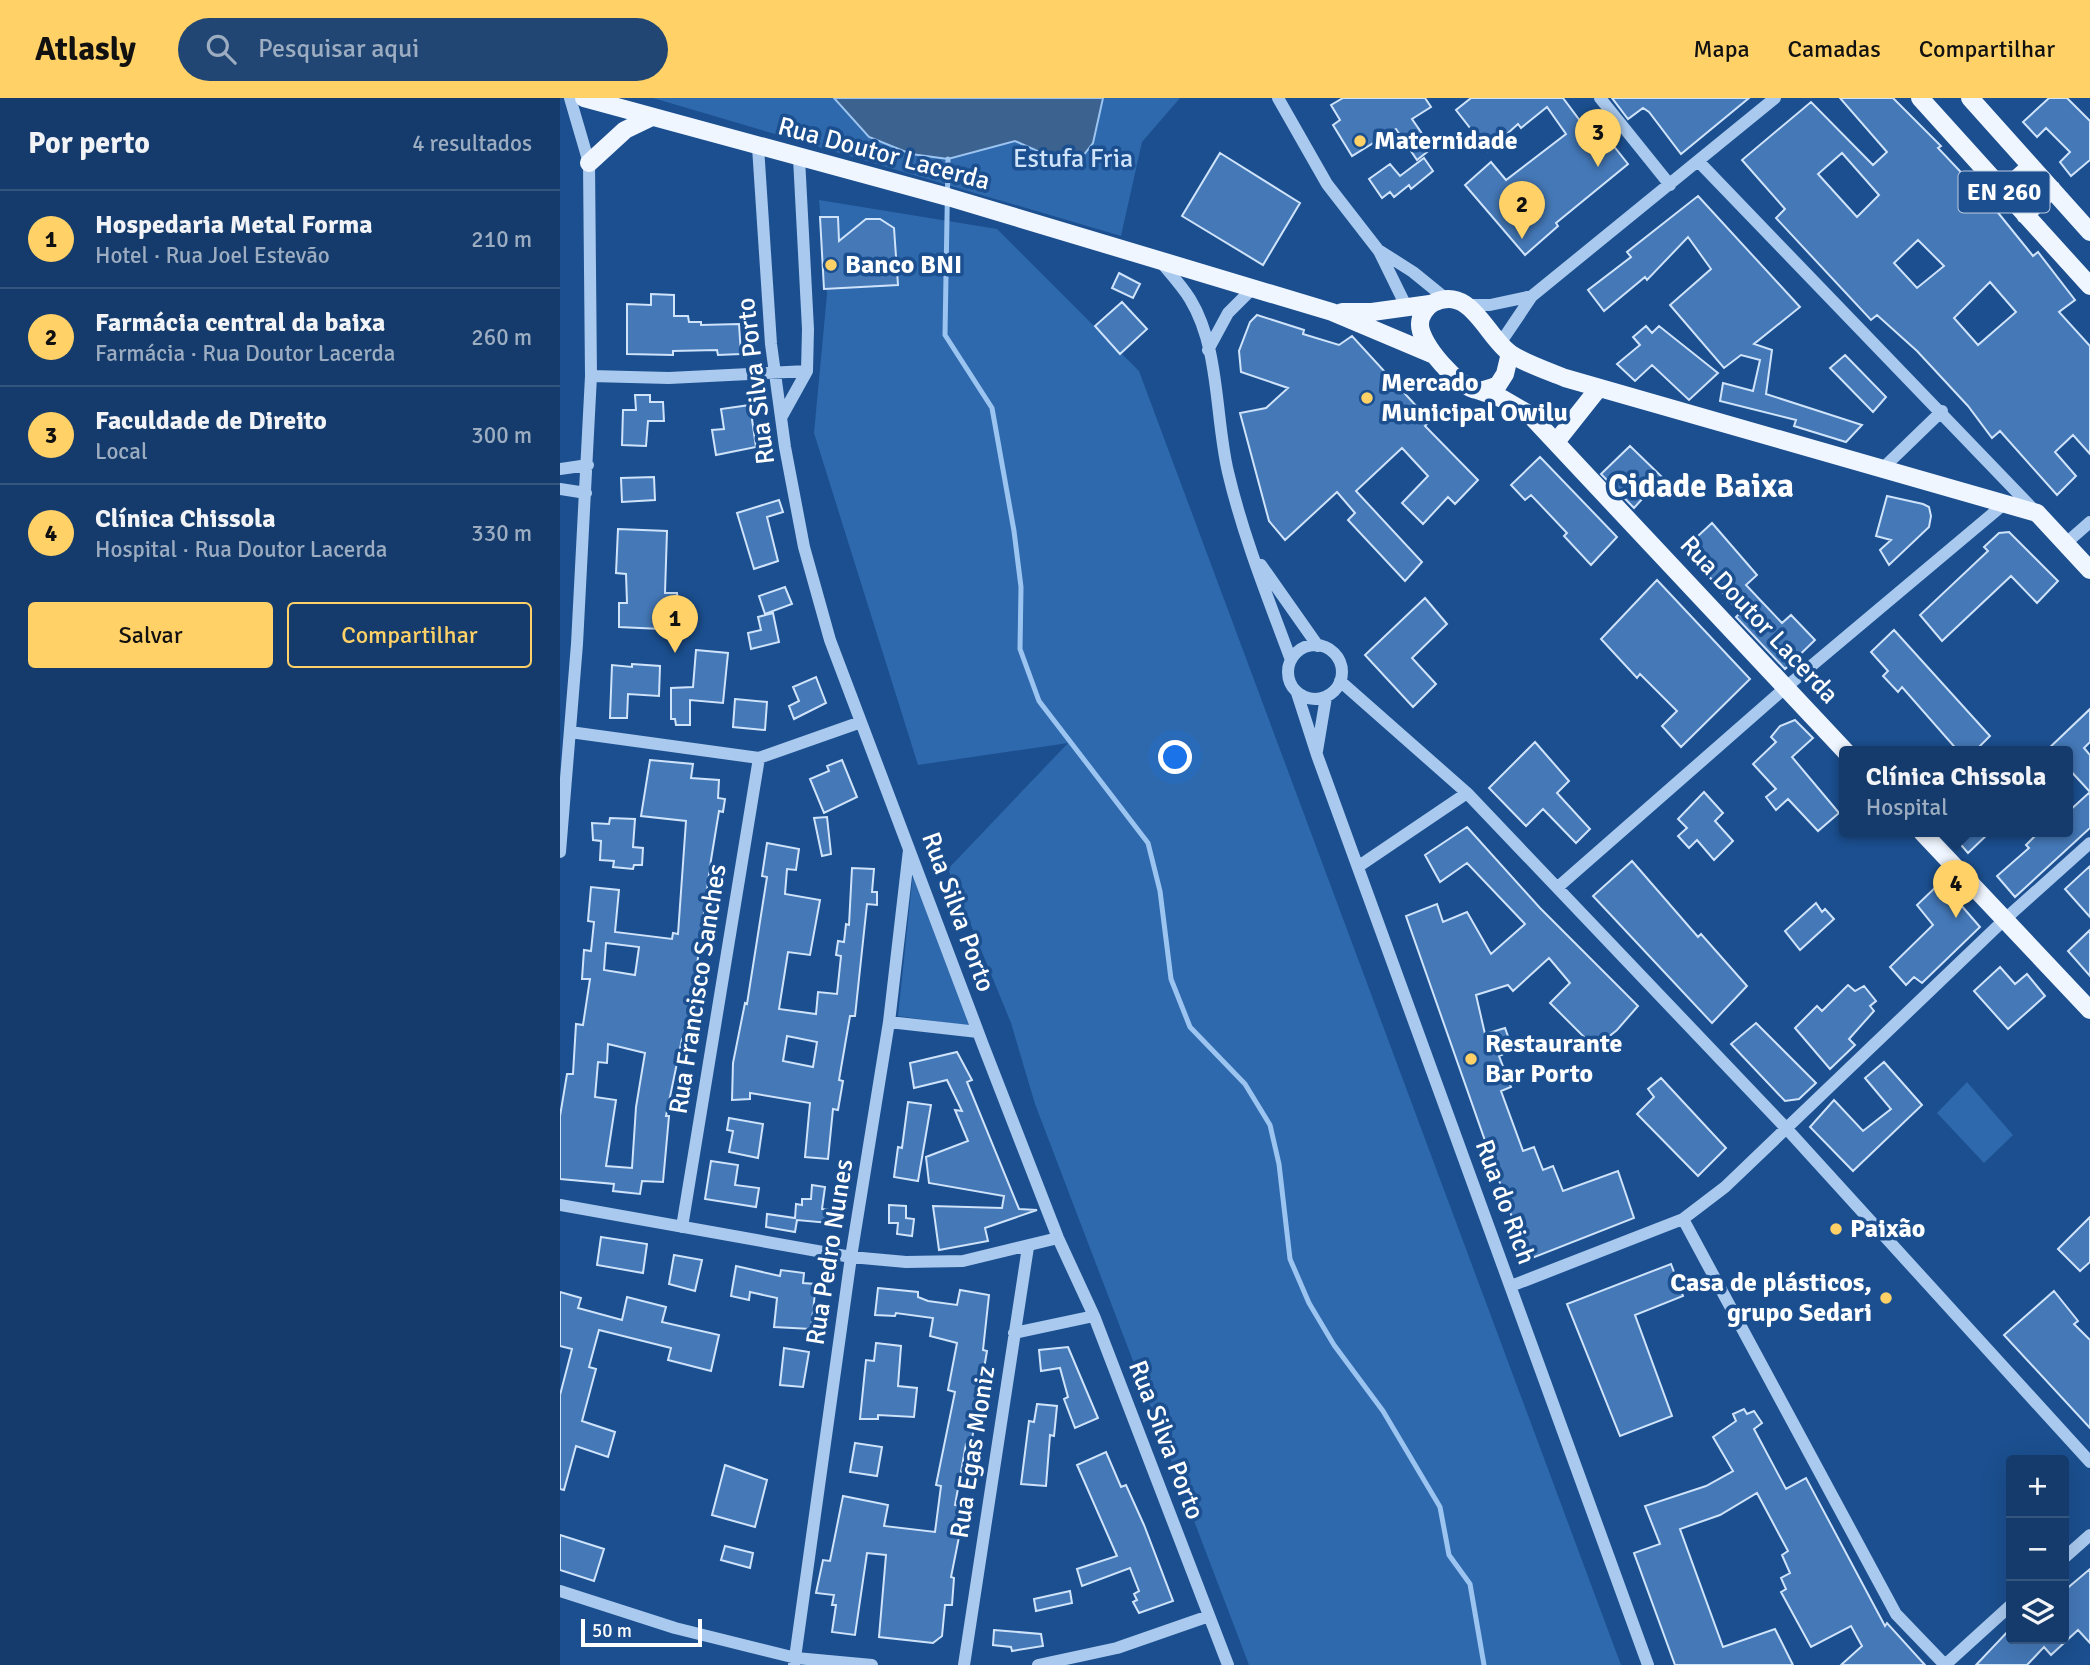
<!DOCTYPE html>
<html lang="pt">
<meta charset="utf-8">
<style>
body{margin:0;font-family:Signika,sans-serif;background:#214673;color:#f1f3f6}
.controls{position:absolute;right:21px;bottom:21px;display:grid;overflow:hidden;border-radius:7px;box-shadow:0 7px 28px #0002}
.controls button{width:63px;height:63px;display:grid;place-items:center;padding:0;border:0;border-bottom:2px solid #33557e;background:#143b6b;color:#f1f3f6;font:35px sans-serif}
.scale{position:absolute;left:21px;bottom:18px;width:121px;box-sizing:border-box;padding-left:7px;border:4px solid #fff;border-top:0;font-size:19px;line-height:24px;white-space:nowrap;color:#fff;-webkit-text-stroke:5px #1b4f8f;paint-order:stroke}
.you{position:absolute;left:616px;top:660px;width:24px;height:24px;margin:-18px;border:5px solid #fff;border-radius:50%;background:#1a73e8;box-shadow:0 0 0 10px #1a73e833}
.badge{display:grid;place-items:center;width:46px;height:46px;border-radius:50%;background:#ffd166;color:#111;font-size:23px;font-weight:700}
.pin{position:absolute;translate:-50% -58px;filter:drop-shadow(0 2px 4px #0008)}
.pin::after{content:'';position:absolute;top:37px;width:24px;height:21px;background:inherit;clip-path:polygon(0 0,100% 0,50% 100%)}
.popup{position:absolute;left:1279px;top:648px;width:234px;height:91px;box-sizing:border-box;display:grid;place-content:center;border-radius:7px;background:#143b6b;filter:drop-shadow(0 2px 5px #0005);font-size:23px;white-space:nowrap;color:#9dadc1}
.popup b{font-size:26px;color:#f1f3f6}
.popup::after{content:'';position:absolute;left:50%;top:100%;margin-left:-14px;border:14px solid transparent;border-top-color:#143b6b}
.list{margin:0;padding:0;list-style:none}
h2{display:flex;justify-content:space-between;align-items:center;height:91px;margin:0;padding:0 28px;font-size:30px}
h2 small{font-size:23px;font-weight:400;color:#9dadc1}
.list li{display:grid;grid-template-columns:46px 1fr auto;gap:21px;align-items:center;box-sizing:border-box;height:98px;padding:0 28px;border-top:2px solid #33557e}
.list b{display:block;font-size:26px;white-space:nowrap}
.list p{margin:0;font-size:23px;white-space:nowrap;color:#9dadc1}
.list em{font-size:23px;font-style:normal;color:#9dadc1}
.actions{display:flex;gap:14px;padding:21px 28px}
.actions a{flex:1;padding:16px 0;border:2px solid #ffd166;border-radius:7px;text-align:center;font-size:24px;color:#ffd166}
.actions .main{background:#ffd166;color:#111}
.icon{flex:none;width:38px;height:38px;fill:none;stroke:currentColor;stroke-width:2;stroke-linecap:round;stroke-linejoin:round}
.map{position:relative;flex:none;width:1530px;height:1567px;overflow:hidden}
header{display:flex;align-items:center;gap:42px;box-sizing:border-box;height:98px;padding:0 35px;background:#ffd166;color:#111}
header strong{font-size:33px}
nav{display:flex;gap:38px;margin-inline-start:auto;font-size:24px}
.search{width:490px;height:63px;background:#214673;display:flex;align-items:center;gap:18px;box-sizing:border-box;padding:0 24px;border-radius:38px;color:#9dadc1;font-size:26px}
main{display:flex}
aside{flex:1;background:#143b6b}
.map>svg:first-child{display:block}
</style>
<header>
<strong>Atlasly</strong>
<div class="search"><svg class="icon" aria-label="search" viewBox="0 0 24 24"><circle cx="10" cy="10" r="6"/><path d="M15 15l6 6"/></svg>Pesquisar aqui</div>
<nav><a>Mapa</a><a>Camadas</a><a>Compartilhar</a></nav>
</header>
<main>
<aside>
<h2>Por perto<small>4 resultados</small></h2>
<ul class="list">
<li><span class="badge">1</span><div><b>Hospedaria Metal Forma</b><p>Hotel · Rua Joel Estevão</p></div><em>210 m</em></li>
<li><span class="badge">2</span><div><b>Farmácia central da baixa</b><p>Farmácia · Rua Doutor Lacerda</p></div><em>260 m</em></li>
<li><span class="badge">3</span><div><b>Faculdade de Direito</b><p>Local</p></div><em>300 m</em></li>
<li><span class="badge">4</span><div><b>Clínica Chissola</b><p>Hospital · Rua Doutor Lacerda</p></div><em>330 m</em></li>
</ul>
<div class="actions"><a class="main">Salvar</a><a>Compartilhar</a></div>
</aside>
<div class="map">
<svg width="1530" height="1567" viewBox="0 0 1530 1567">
<rect width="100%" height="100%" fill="#1b4f8f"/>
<path fill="#2e69ad" d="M93,0H620L582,44L561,138Z
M259,102L437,131L579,273L1061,1567H689L475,1006L451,925L388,771L508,645L358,667L254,335L267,196Z
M353,775L410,928L338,918Z
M1407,984L1453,1037L1424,1065L1377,1015Z"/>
<path fill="#3c6290" stroke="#9cc4f0" stroke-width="2" d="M274,0H543L533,45L519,63L502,64L455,43L388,61L351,56L309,39Z"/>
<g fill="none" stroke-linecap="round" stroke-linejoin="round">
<path stroke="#9cc4f0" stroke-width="5" d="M388,61L385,237L432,310L454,433L461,489L460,551L479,603L588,745L600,793L611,881L630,929L685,986L710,1027L719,1066L730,1161L749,1205L774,1247L823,1313L880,1409L889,1457L910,1486L924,1567"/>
</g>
<path fill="#4478b7" stroke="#cfe3fa" stroke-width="2" fill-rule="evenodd" d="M783,0H865L871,9L852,21L872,50L857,62L836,31L792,58L773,27L780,22L771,7Z
M911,0H1003L1021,24L1029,17L1068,66L996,125L998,128L965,157L905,87L931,64L946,82L1006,36L987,9L961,30L958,26L928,53L896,12Z
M1052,0H1189L1121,56L1089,14L1083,10L1068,21Z
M1280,0H1333L1381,48L1378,50L1431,106L1473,158L1478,154L1515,202L1499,214L1530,248V356L1513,337L1495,354L1516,378L1497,397L1440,333L1432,340L1408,308L1357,253L1317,217L1311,222L1216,120L1225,111L1182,62L1251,4L1313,67L1327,54ZM1282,55L1319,97L1297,119L1258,76ZM1358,142L1384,168L1357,190L1334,165ZM1430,184L1456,214L1418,247L1394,220Z
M1489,0H1507L1530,23V62L1511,78L1500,64L1510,54L1486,30L1477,39L1463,24Z
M660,55L740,105L703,167L622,118Z
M864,60L873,73L851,91L849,87L834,99L830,94L822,100L809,81L830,66L840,78Z
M1138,98L1240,209L1194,246L1212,252L1206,296L1302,327L1286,344L1234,328L1236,322L1160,303L1163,285L1193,293L1200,262L1181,257L1164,270L1110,207L1151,171L1128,139L1087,182L1085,179L1044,213L1028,192L1071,159L1067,154Z
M260,119H278L279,143L306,121H320L334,130L338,187L264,191Z
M559,175L580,186L573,200L552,190Z
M91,196L114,197V218H128L129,224H141V227L179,226L181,256L158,257L157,252L113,253V257L67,256V206L91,207Z
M562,204L587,231L560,256L535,228Z
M697,217L744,232L743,236L779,247L792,238L870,323L865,328L918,382L895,406L888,399L863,426L842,405L868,378L842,350L796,393L862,464L845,483L788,422L795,415L777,394L725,442L709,423L680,315L706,310L728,290L681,274L679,253L690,224Z
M1086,228L1092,235L1099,228L1158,275L1129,302L1092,267L1075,283L1057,266L1080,247L1073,239Z
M1285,257L1326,299L1313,314L1270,270Z
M75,297H90V304H103L104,323H88L86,348L62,347L63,312H76Z
M190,307L196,349L156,357L152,332L164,331L161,311Z
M1070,348L1102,379L1074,410L1041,376Z
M980,359L1057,439L1031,467L1004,438L1007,435L971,397L965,402L951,387Z
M94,379L95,402L62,404L61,380Z
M1327,398L1363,406L1369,409L1371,418L1369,429L1329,467L1320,452L1331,442L1316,438Z
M219,402L223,414L207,419L218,463L194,471L177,415Z
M1152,425L1197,477L1186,487L1222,525L1231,517L1255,542L1225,571L1176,519L1180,515L1125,450Z
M58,431L107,433L105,495H117L119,516H124V535L101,537V531L59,529V505H67L66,476L56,475Z
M1449,434L1498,483L1477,505L1451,478L1382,543L1360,517L1428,453L1424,449L1439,435Z
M1097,482L1190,581L1121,649L1102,628L1117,613L1080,576L1077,580L1041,541Z
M225,489L232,506L205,516L199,498Z
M865,500L887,526L852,560L876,586L853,609L805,557Z
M213,515L219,544L191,551L188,535L201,532L198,519Z
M1334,532L1430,638L1414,654H1399L1342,589L1338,594L1323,578L1328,573L1311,554Z
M136,552L168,555L163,605L130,602V627H116L115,621H111V590L133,589Z
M72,566L100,568L99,598L68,596L67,620H50L52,567L72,569Z
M256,579L266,605L234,621L229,608L239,603L233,589Z
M175,601L207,604L205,632L173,629Z
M1530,611V644L1524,650L1530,657V730L1455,799L1437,778L1469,750L1466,747L1479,734H1508V714L1530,694L1508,670V654H1485Z
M1235,622L1253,640L1232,659L1279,715L1258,733L1228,701L1216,712L1206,699L1216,691L1193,666L1216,644L1211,639L1220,628Z
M975,644L1009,683L997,695L1030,731L1016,745L983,711L966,728L929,690Z
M90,662L133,666L131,680L159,682L158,700L165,701L163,714L159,713L151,762L127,942L122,941L106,1018H109L103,1084L82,1083L80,1096L53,1093L54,1086L0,1081V1018L7,976H13L16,926L23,927L30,881H22L24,852L31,853L34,824L28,823L31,789L59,792L55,834L112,841L113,835L118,836L126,723L81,718ZM46,845L79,849L75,877L44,872ZM48,946L85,955L76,1009L72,1070L46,1068L56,1002L35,999L38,964L47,965Z
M282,662L297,699L264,715L250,681L269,673L267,668Z
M1144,694L1163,715L1155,723L1173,743L1154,762L1137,742L1129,750L1118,738L1127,730L1118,721Z
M267,719L271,756L262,758L254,720Z
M50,720L75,721L73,749L83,750L82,767H74L73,771L53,769L54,763L40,762L41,743L33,742L32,725L49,726Z
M907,729L980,810L1078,908L1057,932L1035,950L990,905L1010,885L989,860L953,893L948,887L916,897L925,936L945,930L953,952L939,958L951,989L941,993L963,1053L974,1049L983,1072L993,1068L1003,1093L1058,1073L1074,1120L967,1162L846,818L877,806L883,824L907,814L931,856L965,826L907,765L880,784L865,757Z
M1390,734H1430L1408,755Z
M207,745L239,751L236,772L227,771L225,796L260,802L250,857L228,854L219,911L256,916L258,894L277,896L281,858L276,857L278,843L284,844L286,826L289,827L292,770L314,771L312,794H317V807L307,806L295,918H290L279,982L283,983L278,1012L273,1011L268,1061L245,1059L250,1005L190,995V1001L172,1002L173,965L185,905L187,906L207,779L202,778ZM227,938L257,944L253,969L223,963Z
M1072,763L1138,839L1141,836L1187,888L1152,925L1033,798Z
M1530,768V819L1505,791Z
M1381,784L1420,829L1362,885L1354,879L1346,887L1330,869L1373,827L1357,807Z
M1256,805L1262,814L1265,811L1274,821L1240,852L1225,833Z
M1530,832V878L1508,853Z
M1440,869L1455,886L1467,876L1485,898L1448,931L1414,893Z
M1288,887L1295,893L1304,888L1316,903L1310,908L1314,913L1289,941L1295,947L1270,971L1235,930L1257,908L1262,913Z
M1196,925L1256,985L1239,1001L1225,1003L1171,946Z
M397,954L412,982L407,984L459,1111L477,1112L425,1130L428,1143L379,1152L373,1108L442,1110L444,1098L369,1085L366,1059L408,1043L395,1012L402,1013L387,982L354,990L350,965Z
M1324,964L1362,1007L1293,1073L1250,1029L1274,1002L1303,1033L1331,1011L1305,980Z
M1101,980L1166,1050L1138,1078L1077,1016L1094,999L1088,991Z
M348,1004L371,1007L358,1083L334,1079L338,1049L342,1050Z
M169,1020L203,1026L198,1060L169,1054L173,1033L167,1032Z
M151,1063L178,1067L175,1087L199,1090L196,1109L145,1101Z
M252,1087L265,1089L262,1111L270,1112L269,1125L237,1122L235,1134L206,1129L207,1116L235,1120L236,1106L242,1107V1101H251Z
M329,1107L346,1108V1120L354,1121L352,1138L337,1136L338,1125H329Z
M1530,1119V1164L1520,1173L1498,1151Z
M41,1139L87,1146L83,1175L37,1167Z
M114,1157L142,1162L135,1193L109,1186Z
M1111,1166L1123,1198L1075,1217L1112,1318L1060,1338L1007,1206Z
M176,1168L220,1178L221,1172L244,1175L243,1185L256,1186L251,1231L214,1229L217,1200L190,1194L189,1202L171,1198Z
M318,1190L358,1194V1199L368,1203L397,1207L400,1192L429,1197L423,1252L427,1253L411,1347L406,1346L395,1407L400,1408L397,1428L401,1429L391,1479L394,1480L392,1507H385L382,1538L373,1545L319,1539L326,1457L307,1455L295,1537L272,1534L276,1507H272L274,1497L256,1495L263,1462L270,1463L283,1398L328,1407L324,1428L375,1434L381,1388L376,1387L395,1294L388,1292L397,1245L370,1238L373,1220L336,1215L335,1218L315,1217Z
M1494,1193L1518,1223L1514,1226L1530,1242V1330L1444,1237Z
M0,1194L21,1200L18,1210L62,1222L67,1199L106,1209L102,1224L159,1237L151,1273L108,1262L111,1250L39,1232L29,1269L36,1271L22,1323L55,1334L48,1359L16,1348L4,1392L0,1391V1297L12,1251L0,1248Z
M316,1245L341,1248L338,1288L357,1290L354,1319L318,1317V1321H300L306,1262L314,1263Z
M508,1249L538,1320L515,1330L504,1301L508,1299L500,1270L481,1273L479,1252Z
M224,1250L249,1254L243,1289L220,1287Z
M477,1306L497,1308L494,1338L490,1337L486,1388L461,1386L469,1323L474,1324Z
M1184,1311L1187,1316L1194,1313L1202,1325L1194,1331L1226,1391L1246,1380L1325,1528L1327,1525L1365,1567H1281L1302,1548L1291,1528L1251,1549L1221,1494L1226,1491L1221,1480L1230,1475L1222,1457L1228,1453L1197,1395L1160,1417L1120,1431L1163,1549L1215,1531L1233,1567H1115L1074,1455L1100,1446L1085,1408L1146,1388L1173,1373L1153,1339L1176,1323L1173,1316Z
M295,1345L322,1349L317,1378L290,1374Z
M546,1354L561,1389L566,1387L584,1427L613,1503L579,1515L573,1504L577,1502L574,1496L579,1493L570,1470L522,1488L517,1471L557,1458L517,1367Z
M165,1367L207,1382L195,1429L152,1417Z
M0,1437L44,1451L34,1483L0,1472Z
M165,1448L193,1455L190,1470L161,1462Z
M1530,1471V1545L1518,1532L1491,1557L1484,1549L1467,1567H1416L1451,1530V1541H1504V1493Z
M510,1493L512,1505L476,1513L474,1501Z
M434,1532L481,1536L483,1548L452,1553L451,1549L433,1547Z"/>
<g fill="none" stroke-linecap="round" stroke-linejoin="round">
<path stroke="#a9c9ee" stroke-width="12" d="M718,0L767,86L819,153L847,210
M1040,0L1110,87
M198,49L211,246L225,349L244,449L270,542L423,947L498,1140L534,1218L668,1567
M1139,64L1476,414
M820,153L853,174L885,200
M600,163C610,175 622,188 630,201C660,250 655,319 668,374C683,438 708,500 731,562
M908,207H930L972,198
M941,244L972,198L1215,0
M648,252L668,215L691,192
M31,278L109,280L247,273
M222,318L247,273L248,231L239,60
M0,371L28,367
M1321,372L1382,313
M0,391L26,395
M1505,446L1530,424
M701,467L758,548
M728 574a27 27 0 1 1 54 0a27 27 0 1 1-54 0Z
M780,583L907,695L1226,1030L1530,1364
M737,595L757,657L1088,1567
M10,634L199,660L301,624
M757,653L766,599
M0,754L17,546L31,278L29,65L10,0
M799,768L907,695
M998,789L1225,590L1443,407
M329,924L418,934
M0,1107L291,1159L346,1164L403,1163L498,1140
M1123,1121L1336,1516L1385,1567L1451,1507
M122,1129L199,660
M951,1188L1123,1121L1165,1089L1444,822L1530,745
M454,1235L534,1218
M1504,1460L1530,1437
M0,1493L115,1530L236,1560L312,1567
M234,1567L291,1159L329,924L349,752
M404,1567L468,1149
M478,1567L557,1550L649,1518"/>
<path stroke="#f0f6ff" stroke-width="18" d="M24,0L388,99L772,214L874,257
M1360,0L1530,188
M1410,0L1530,134
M29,65L65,32L90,20
M1443,93L1471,68
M1465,117L1492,91
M782,214H812L870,206
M950,255L945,276L938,287C931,290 924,293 917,292C899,290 859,245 860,226C860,218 866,209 873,205C911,186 926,239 951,256C966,266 988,273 1005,280L1477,415L1530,472
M917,292L943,301L969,316L1286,654
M996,344L1038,291
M1362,734L1530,912"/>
</g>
<g fill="#ffd166" stroke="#1b4f8f" stroke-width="2.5">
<circle cx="800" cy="43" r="7"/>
<circle cx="271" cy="167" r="7"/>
<circle cx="807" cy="300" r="7"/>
<circle cx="911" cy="961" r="7"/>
<circle cx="1276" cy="1131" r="7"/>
<circle cx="1326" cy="1200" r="7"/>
</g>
<g text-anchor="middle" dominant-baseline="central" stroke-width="7" stroke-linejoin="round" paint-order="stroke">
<rect fill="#1b4f8f" stroke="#bbcadd" stroke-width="2" x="1398.5" y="73.5" width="91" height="41" rx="5"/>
<g font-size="24" font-weight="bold" fill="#fff">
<text x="1444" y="94">EN 260</text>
</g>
<g font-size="26" font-weight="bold" fill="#fff" stroke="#1b4f8f" text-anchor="start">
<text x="814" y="43">Maternidade</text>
<text x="285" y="167">Banco BNI</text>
<text x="821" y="285">Mercado<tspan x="821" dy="30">Municipal Owilu</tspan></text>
<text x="925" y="946">Restaurante<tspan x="925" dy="30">Bar Porto</tspan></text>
<text x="1290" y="1131">Paixão</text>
<text x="1312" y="1185" text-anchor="end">Casa de plásticos,<tspan x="1312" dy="30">grupo Sedari</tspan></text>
</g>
<g font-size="26" fill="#fff" stroke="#1b4f8f">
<text transform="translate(324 56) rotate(15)">Rua Doutor Lacerda</text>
<text transform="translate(196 283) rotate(-97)">Rua Silva Porto</text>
<text transform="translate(1199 522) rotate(47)">Rua Doutor Lacerda</text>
<text transform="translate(398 814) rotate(70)">Rua Silva Porto</text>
<text transform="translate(138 891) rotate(-81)">Rua Francisco Sanches</text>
<text transform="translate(945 1104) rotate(70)">Rua do Rich</text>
<text transform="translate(270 1154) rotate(-81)">Rua Pedro Nunes</text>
<text transform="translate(606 1342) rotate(69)">Rua Silva Porto</text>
<text transform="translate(413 1354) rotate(-81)">Rua Egas Moniz</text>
</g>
<g font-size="26" fill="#cfe3fa" stroke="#1b4f8f">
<text x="513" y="61">Estufa Fria</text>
</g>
<g font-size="33" font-weight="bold" fill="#fff" stroke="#1b4f8f">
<text x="1141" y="388">Cidade Baixa</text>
</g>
</g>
</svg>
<div class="controls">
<button>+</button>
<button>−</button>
<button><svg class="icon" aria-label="layers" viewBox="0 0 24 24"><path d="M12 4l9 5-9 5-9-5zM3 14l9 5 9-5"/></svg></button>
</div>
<div class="scale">50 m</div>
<div class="you"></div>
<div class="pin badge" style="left:115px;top:555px">1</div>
<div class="pin badge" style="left:962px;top:141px">2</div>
<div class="pin badge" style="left:1038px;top:69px">3</div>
<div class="pin badge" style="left:1396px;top:820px">4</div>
<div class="popup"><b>Clínica Chissola</b>Hospital</div>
</div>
</main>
